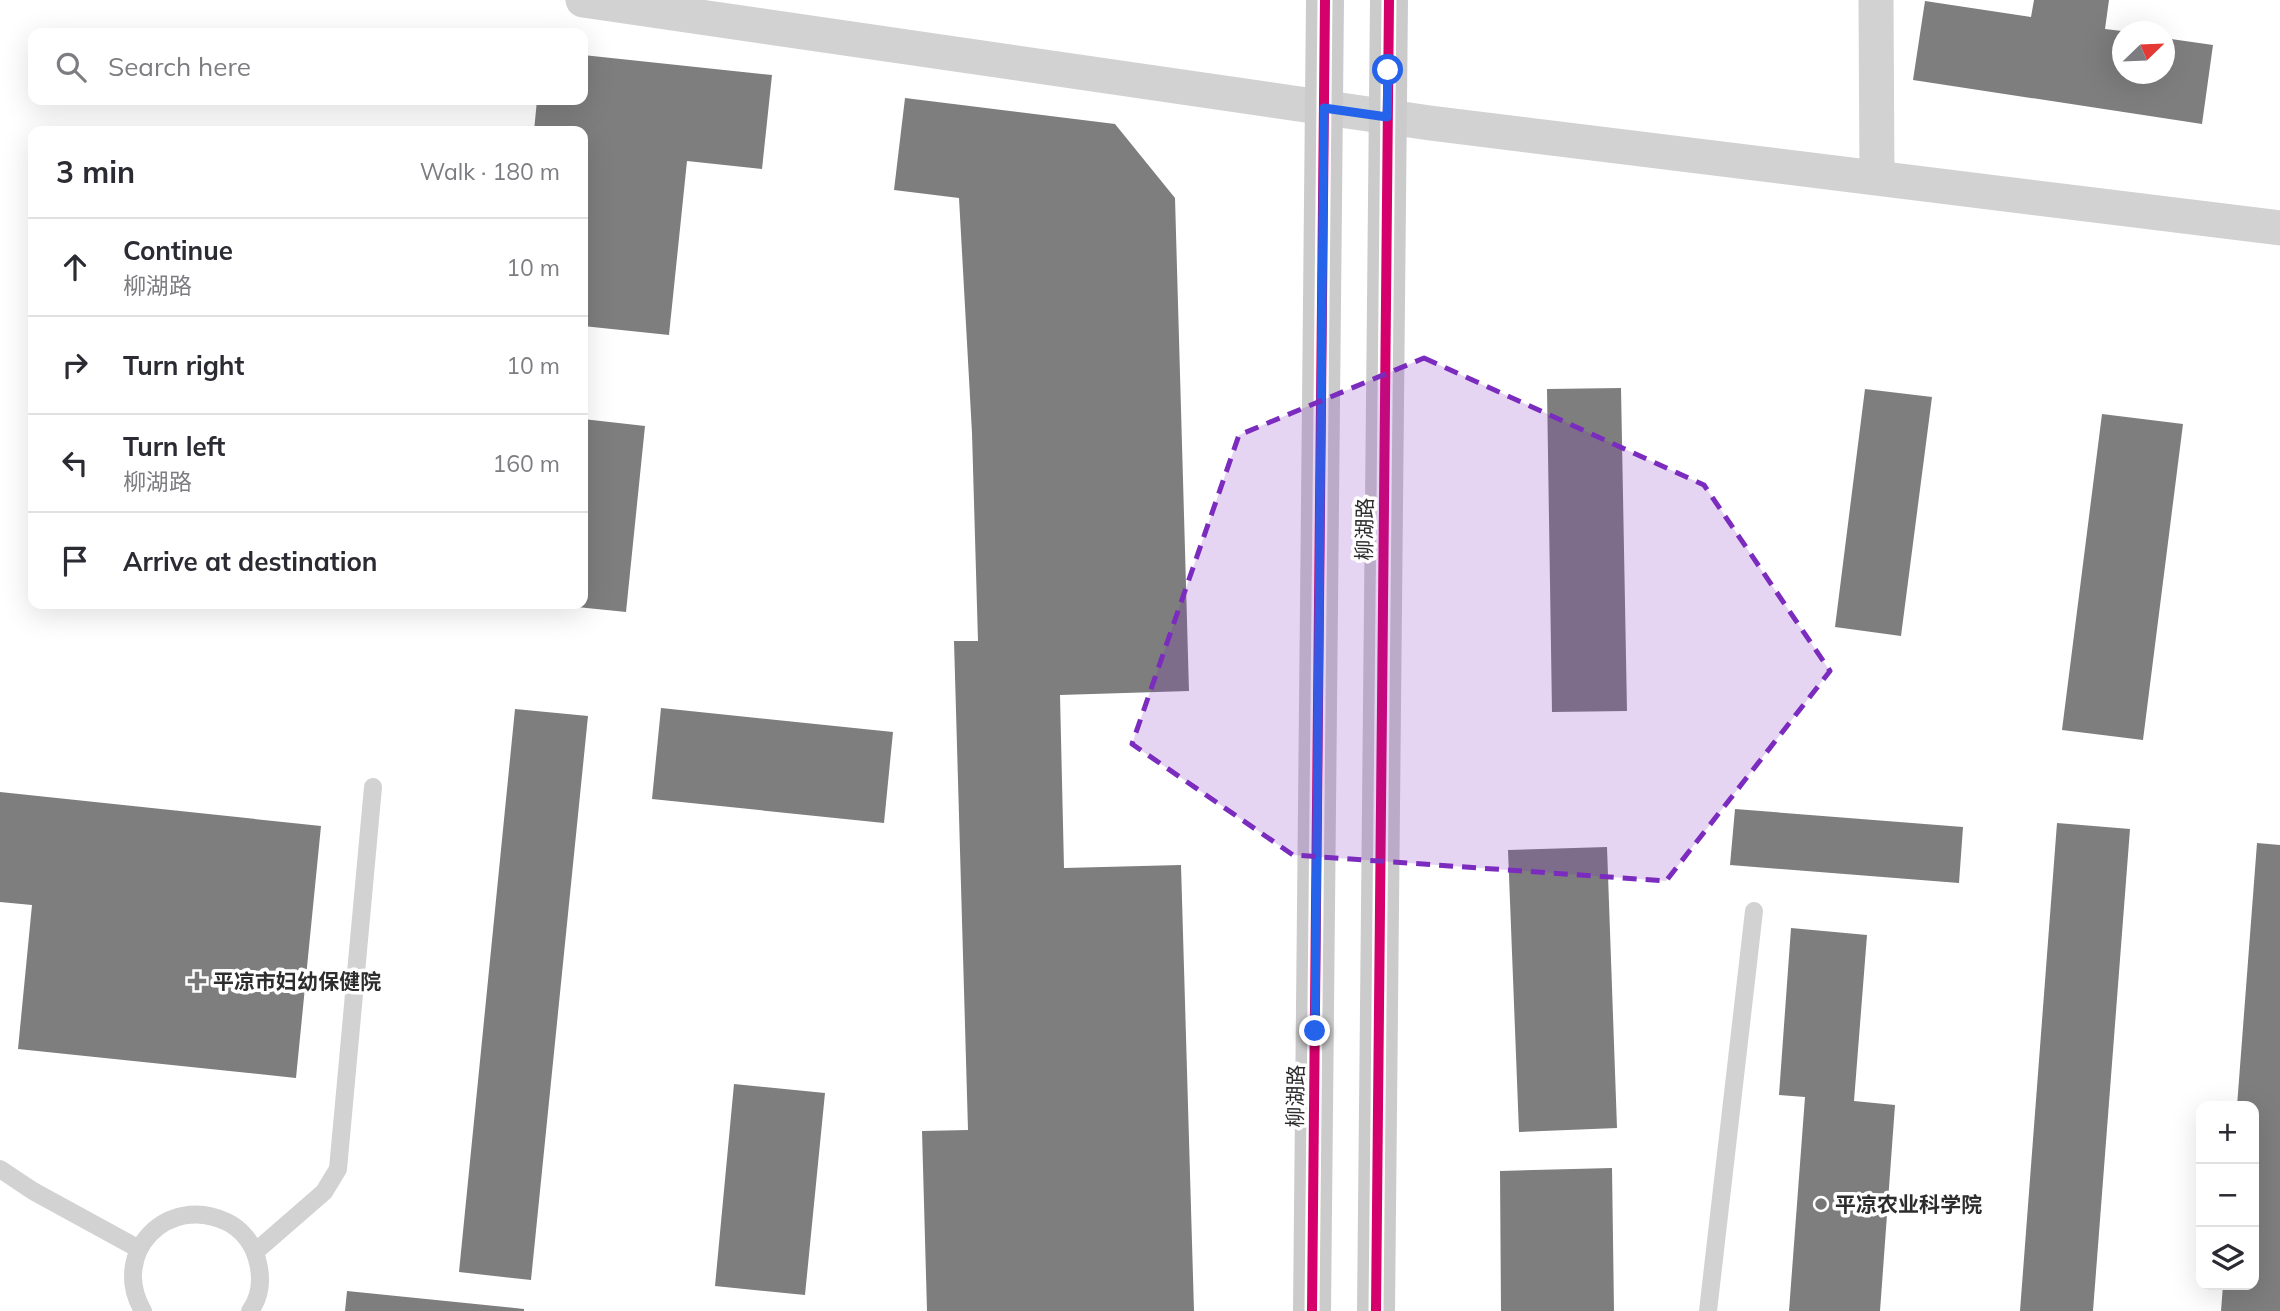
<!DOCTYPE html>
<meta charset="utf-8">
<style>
body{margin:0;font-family:Mulish,"Noto Sans SC",sans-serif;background:#f7f7f7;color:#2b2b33}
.controls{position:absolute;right:21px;bottom:21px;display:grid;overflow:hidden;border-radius:14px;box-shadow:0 7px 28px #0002}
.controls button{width:63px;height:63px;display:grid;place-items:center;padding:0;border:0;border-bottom:2px solid #e1e1e2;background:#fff;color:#2b2b33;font:35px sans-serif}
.compass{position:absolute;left:2112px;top:21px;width:63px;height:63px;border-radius:50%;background:#fff;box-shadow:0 7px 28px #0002;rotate:67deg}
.stop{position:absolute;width:21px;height:21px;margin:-16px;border:5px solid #2563eb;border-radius:50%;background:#fff}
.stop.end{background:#2563eb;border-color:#fff;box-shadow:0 2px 7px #0008}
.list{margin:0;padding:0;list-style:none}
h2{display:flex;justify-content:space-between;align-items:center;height:91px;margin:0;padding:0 28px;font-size:30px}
h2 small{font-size:23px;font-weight:400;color:#7c7c81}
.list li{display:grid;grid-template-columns:46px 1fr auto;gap:21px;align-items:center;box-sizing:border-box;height:98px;padding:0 28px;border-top:2px solid #e1e1e2}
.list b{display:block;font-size:26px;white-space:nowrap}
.list p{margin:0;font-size:23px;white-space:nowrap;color:#7c7c81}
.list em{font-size:23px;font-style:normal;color:#7c7c81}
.icon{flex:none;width:38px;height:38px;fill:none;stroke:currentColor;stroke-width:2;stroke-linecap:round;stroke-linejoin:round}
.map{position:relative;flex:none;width:2280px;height:1311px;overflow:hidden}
.search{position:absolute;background:#fff;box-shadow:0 7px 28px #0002;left:28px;top:28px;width:560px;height:77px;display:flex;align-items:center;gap:18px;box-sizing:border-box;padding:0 24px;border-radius:14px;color:#7c7c81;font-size:26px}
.panel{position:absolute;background:#fff;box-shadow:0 7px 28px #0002;left:28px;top:126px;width:560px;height:483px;border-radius:14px}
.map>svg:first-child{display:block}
</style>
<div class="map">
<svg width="2280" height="1311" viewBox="0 0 2280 1311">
<rect width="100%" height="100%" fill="#fff"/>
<path fill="#7e7e7e" d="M2034,0H2109L2105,29L2122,31V74H2164V38L2213,45L2202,124L1913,80L1925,1L2031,17Z
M583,55L772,75L762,169L687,161L669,335L583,326V173L585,150H583V131H534L537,100H583Z
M905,98L1115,124L1175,198L1189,691L1060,695L1064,868L1181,865L1194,1311H927L922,1131L968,1130L954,641H978L972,433L959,198L894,190Z
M1621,388L1627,711L1552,712L1547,389Z
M1865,389L1932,397L1901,636L1835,627Z
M2102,414L2183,424L2143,740L2062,730Z
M583,419L645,426L626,612L567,606V604H583Z
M661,708L893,732L884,823L652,799Z
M515,709L588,716L531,1280L459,1272Z
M0,792L321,826L296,1078L18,1049L32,905L0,902Z
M1735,809L1963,827L1959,883L1730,865Z
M2057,823L2130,829L2093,1311H2020Z
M2257,843L2280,845V1311H2221L2223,1285H2254V1106H2237Z
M1607,847L1617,1128L1519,1132L1508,850Z
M1791,928L1867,935L1854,1101L1895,1105L1880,1311H1789L1805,1097L1779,1095Z
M734,1084L825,1093L805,1295L715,1286Z
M1612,1168L1614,1311H1501L1500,1171Z
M347,1291L524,1309V1311H345Z"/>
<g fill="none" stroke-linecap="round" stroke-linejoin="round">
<path stroke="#d2d2d2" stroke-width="18" d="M0,1169L33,1191L139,1249
M255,1252L324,1192L338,1169L373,787
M143,1311C109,1253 168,1193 227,1222C242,1229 253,1244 257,1259C262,1277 261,1296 250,1311
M1708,1311L1754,911"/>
<path stroke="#d2d2d2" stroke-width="35" d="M583,0L1430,123L2280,228
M1876,0L1877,178"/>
<path stroke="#cbcbcb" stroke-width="38" d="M1312,1311L1325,0
M1376,1311L1389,0"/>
<defs>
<path id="cycleway" d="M1312,1311L1325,0
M1376,1311L1389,0"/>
</defs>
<use href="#cycleway" stroke="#fff" stroke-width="15"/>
<use href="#cycleway" stroke="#d6006c" stroke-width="10"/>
</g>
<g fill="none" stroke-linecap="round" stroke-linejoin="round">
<path stroke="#2563eb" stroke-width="9" d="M1315,1031L1324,108L1387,117L1388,70"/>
</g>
<path fill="#7b2cbf" fill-opacity="0.2" stroke="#7b2cbf" stroke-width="5" stroke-dasharray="14 9" stroke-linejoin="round" d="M1424,358L1704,485L1830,671L1666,881L1293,855L1132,744L1239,435Z"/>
<g fill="#767676" stroke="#fff" stroke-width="2.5">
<path d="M193.5 970.5h7v7h7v7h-7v7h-7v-7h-7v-7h7z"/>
<circle cx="1821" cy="1204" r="7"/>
</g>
<g text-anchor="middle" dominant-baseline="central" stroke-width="7" stroke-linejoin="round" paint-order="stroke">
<g font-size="21" fill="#2d2d2d" stroke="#fff">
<text transform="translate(1364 529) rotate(-89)">柳湖路</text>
<text transform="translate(1295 1096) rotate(-89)">柳湖路</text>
</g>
<g font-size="21" font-weight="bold" fill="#2d2d2d" stroke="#fff" text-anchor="start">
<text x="213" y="981">平凉市妇幼保健院</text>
<text x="1835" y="1204">平凉农业科学院</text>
</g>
</g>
</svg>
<div class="controls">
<button>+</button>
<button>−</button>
<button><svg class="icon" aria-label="layers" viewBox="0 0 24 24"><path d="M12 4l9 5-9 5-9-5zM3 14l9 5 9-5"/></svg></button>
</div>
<svg class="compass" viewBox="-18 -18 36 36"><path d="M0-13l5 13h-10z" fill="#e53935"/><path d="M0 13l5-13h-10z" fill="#7c7c81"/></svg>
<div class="stop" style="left:1388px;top:70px"></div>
<div class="stop end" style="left:1315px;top:1031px"></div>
<div class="search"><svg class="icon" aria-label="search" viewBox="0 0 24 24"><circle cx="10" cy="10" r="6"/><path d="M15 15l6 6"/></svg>Search here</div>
<section class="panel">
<h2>3 min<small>Walk · 180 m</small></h2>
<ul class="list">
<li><svg class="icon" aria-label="ahead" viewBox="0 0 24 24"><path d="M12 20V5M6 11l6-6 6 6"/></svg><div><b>Continue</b><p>柳湖路</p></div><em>10 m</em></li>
<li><svg class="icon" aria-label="right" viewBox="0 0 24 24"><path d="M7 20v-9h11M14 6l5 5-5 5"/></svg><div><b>Turn right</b></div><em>10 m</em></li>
<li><svg class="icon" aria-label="left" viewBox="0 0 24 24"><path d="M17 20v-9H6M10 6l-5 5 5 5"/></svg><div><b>Turn left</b><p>柳湖路</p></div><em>160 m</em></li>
<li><svg class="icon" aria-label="arrive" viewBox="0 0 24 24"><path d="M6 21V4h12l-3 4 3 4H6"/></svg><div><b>Arrive at destination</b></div></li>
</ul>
</section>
</div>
